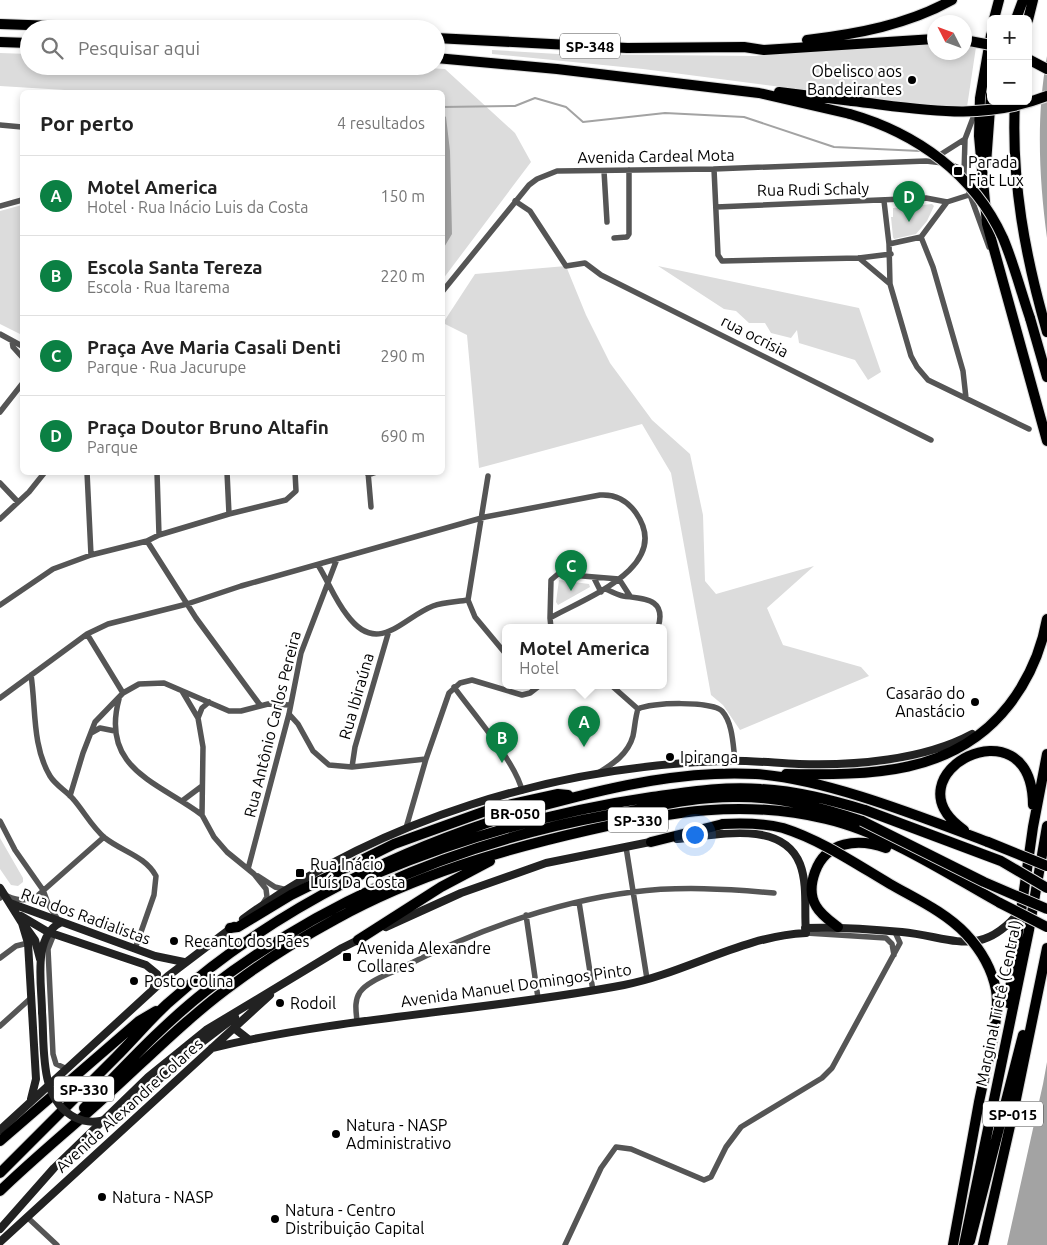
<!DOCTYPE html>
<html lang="pt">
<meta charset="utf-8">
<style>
body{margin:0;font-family:Ubuntu,sans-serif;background:#f2f2f2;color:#222}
.controls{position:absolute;right:15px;top:15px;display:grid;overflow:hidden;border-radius:8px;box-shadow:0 2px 8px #0003}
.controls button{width:45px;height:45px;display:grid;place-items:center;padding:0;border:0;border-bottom:1px solid #e0e0e0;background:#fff;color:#222;font:25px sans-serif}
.compass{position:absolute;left:927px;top:15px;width:45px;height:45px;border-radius:50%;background:#fff;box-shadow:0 2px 8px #0003;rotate:312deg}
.you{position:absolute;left:694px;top:834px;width:18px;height:18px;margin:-12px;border:4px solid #fff;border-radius:50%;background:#1a73e8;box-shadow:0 0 0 8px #1a73e833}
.badge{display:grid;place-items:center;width:32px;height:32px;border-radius:50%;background:#0b8043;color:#fff;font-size:16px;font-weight:700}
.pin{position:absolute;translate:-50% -41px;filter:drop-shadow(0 1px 2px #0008)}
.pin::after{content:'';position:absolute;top:26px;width:18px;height:15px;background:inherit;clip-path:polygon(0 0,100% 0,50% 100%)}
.popup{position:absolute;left:502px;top:624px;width:165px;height:65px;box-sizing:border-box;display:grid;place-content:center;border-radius:8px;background:#fff;filter:drop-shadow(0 1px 4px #0005);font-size:16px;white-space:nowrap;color:#767676}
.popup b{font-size:19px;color:#222}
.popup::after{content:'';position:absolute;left:50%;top:100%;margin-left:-10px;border:10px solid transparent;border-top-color:#fff}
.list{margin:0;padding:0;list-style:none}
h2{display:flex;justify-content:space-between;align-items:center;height:65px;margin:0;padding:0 20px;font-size:21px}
h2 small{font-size:16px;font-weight:400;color:#767676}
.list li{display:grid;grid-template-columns:32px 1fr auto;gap:15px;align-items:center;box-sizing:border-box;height:80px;padding:0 20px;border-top:1px solid #e0e0e0}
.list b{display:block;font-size:19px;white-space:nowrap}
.list p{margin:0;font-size:16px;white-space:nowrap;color:#767676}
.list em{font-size:16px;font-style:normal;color:#767676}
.icon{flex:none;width:28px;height:28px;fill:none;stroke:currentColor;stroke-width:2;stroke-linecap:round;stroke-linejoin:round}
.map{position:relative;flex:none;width:1047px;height:1245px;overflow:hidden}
.search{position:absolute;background:#fff;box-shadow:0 2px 8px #0003;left:20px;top:20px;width:425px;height:55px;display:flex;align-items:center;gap:12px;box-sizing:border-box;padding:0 18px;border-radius:28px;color:#767676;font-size:19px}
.panel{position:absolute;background:#fff;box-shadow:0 2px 8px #0003;left:20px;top:90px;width:425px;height:385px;border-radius:8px}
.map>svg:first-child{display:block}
</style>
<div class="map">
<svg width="1047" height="1245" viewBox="0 0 1047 1245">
<rect width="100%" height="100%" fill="#fff"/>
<path fill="#dcdcdc" d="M934,43V52H964L965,46L976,47L967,107L928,106L643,69L492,54V50L558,54L755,56Z
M0,53L29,54V66H391L445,69L515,133L531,162L443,279L442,92H97L0,86Z
M932,204L934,206L927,221L916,234L894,239L893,237L891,217H893V208Z
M22,205V335L0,324V211Z
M566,266L586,315L610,363L652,420L690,454L703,515L705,581L716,594L814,566L767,608L783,645L861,667L869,676L740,730L723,705L711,695L671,473L642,424L479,468L467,335L443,323L475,274Z
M658,266L859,308L881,372L868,380L855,360L799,343L797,330L791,338L771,333L765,323H749L736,311L724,309Z
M559,580L589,584L590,587L558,605L556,602Z
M0,838L23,878V882L18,886L11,885L0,869Z"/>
<path fill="#a3a3a3" d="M1047,56V238C1039,177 1036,117 1047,56Z
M443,115L446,117L450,151L452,234L443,249Z
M1047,1062V1245H1007L1043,1084Z"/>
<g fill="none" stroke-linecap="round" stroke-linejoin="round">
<path stroke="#a3a3a3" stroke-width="2" d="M442,107L515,106L535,98L566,107L583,122L665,113L744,117L834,147L920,151"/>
<defs>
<path id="highway" d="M994,19L999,0
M1016,19L1023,0
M1028,20L1033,0
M0,24L140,29
M991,35L980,98L979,136L987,224L1047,441
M436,38L627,48L744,47L764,50L934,39
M807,40C857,34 907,25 952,0
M0,42L29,43
M436,58L557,69L759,93L850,114
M1028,59L1047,69
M779,92L852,101
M1015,101C1011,181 1025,256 1047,332
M986,164L991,95
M1030,318L1047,377
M786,774C869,775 954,776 1009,705C1029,679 1041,652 1047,619
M964,830C884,775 1032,697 1033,805
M651,842L723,824
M378,873C467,836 556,811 652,797C688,792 724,786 761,789C797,791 831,800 865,810
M838,927C830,921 821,915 816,906C810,896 811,883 815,872C826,841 858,838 886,848
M230,928L238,927L291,895L394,844L494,808L558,794L568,795
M358,940L441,887L490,861
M1008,1003L1033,827L1047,754
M84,1108C123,1068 162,1025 207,990C325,899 461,842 608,815C649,808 691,797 733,797C777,796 820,807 862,821
M0,1141L139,1021L156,1011
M0,1173C39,1134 77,1096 116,1057C133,1040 149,1021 167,1004C275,907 410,842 549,804C615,786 687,770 756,774C827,779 921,817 988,842
M0,1191C34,1158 71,1128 106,1096C148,1058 189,1016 235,983C267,959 301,938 336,919C416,875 501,850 589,830C669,812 744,799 826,819C886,833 946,873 1000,903
M970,1241L1023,1035
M953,1245L979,1102
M964,1245L1029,930L1047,826
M983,1245L1015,1104L1047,948"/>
</defs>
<use href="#highway" stroke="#dbdbdb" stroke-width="12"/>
<path stroke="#555" stroke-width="5.5" d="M0,125L22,127
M935,158L965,139
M952,165L964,170
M714,169L718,255L722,261L859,258L891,254
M604,171L607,222
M964,174L965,139L976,110
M969,192L989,247
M515,201L530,211L566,266L585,263L601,275L931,440
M884,201L889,244
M947,202L921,237L889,244L890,284L911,356L917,367L928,380L1029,429
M0,206L22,200
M716,207L926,198L947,202L969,195
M921,237L933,267L963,371L966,398
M614,238L627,237L629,234V170
M859,258L890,284
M442,292L529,185L537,179L557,171L714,169L926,161L943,163
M0,334L22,346
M12,341L13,347L22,357
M0,412L22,384
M87,472L91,555
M157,472L159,535
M227,472L229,514
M368,472L371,507
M368,475L377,472
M488,476L468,600L475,617L505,653
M0,483L18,502
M0,519L29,492L45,472
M147,541L196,618L260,705
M318,565C328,581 335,600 347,615C378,657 402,618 433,606C444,602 456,602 468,600
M594,578L601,592
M605,589C611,591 617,595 623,596C644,599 667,598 658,628
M0,605L53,569L91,555L147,541L159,535L229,514L286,500L296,491L295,472
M550,618L551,580L558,574L619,579L630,596
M87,634L123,693
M31,675C36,708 32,746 50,776C56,786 67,791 74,800C85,813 92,827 105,838C123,852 145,856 156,876L154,895L135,949
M612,686L638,709
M454,687C472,712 517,764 522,791
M182,691L198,718L203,747L202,815L214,837L227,852L254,874L266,889L267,897L262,905
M0,698L87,634L108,624L187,604L241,586L485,517L600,495C615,494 627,500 636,513C674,567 583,599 550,618L551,628
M119,699C100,769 158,782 202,815
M289,714L298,724L313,751L329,765L352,767L426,759
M198,718L202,708L209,702
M91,733L100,728L115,731
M352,767L355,747L388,634
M598,773C613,764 628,754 633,736C635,727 635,718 638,709C650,702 713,701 722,711C733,723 733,746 735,760
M70,796L83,753L95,722L123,693L139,684L164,683L229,711H241L268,704L290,705
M182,801L202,786
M0,821L15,850L43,890L49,906L59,921
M406,828L426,759L449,693L460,683L472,680L522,695L530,693L539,686
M626,847L647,979
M248,869L289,714L301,653L337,559
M258,876L275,887L287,890
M0,898L4,894C13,900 26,902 36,897L104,837
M579,902L593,991
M526,915L538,998
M806,933L886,938L892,944L894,955
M54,934L48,949L53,1054L56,1064L65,1068
M0,958L16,946L28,943
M357,1021C356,1011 354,1001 360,992C368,981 387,975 399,969C473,932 552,902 633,892C680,886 728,889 774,893
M0,1026L32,997
M27,1217L57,1245
M565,1245L601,1168L616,1147L631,1149L704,1180L711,1177L726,1147L741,1127L822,1078L832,1068L900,943L895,932"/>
<path stroke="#222" stroke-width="8" d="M0,888L22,923L28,943L36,1079L31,1099
M10,903L155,956L184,962
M21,916L48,932L146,965L157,974L154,987
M243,919C380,819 553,767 722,761C748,760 774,763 799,764C853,766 924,760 972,734
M25,926L35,940L40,959
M386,927L461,893L546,863L655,841
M805,928C838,927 870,929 902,932C953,937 981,960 1021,910
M42,1012C42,986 32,937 60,923
M234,1028L248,1039
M212,1048C347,1016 488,1011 624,985C686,973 742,936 806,933C804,911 808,885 800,864C782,818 713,836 677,839
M124,1111L193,1049L235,1017
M0,1130L168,976L234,926
M0,1229L54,1168L148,1077L206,1030L342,948L362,938
M0,1242L270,995"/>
<use href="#highway" stroke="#000" stroke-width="10"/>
<defs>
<path id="highway-bridge" d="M964,40L991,45
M852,101C921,109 980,122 1047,96
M850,114C916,133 974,174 1003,238C1014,264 1021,292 1030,318
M865,810L1001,861L1047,888
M862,821L984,882L1047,909
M723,824C743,823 763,823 783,828C821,840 856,864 890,884C916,899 945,912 966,934C980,949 992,969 996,990C1001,1019 985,1071 979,1102
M988,842L1047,866
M1000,903L1047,927"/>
</defs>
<use href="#highway-bridge" stroke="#dbdbdb" stroke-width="12" stroke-linecap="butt"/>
<path stroke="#222" stroke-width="8" d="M42,1012C45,1047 38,1100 76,1118C93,1126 108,1120 124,1111"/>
<use href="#highway-bridge" stroke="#000" stroke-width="10"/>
</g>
<g fill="#000" stroke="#fff" stroke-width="2">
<circle cx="912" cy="80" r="5"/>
<rect x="953" y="166" width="10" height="10" rx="2.5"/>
<circle cx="975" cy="702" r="5"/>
<circle cx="670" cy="757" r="5"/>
<rect x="295" y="868" width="10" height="10" rx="2.5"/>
<circle cx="174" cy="941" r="5"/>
<rect x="342" y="952" width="10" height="10" rx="2.5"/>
<circle cx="134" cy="981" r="5"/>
<circle cx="280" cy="1003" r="5"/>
<circle cx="336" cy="1134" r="5"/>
<circle cx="102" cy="1197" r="5"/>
<circle cx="275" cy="1219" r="5"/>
</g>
<g text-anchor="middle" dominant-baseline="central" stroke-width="4.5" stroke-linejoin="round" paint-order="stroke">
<g fill="#fff" stroke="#4c4c4c" stroke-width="1">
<rect x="560" y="33.5" width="60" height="25" rx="4"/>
<rect x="485" y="800.5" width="60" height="25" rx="4"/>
<rect x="608" y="807.5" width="60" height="25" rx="4"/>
<rect x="54" y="1076.5" width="60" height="25" rx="4"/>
<rect x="983" y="1101.5" width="60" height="25" rx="4"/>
</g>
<g font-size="15" font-weight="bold" fill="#000">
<text x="590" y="46">SP-348</text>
<text x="515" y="813">BR-050</text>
<text x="638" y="820">SP-330</text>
<text x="84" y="1089">SP-330</text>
<text x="1013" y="1114">SP-015</text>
</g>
<g font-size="16" fill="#000" stroke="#fff" text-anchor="start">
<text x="902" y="71" text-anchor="end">Obelisco aos<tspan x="902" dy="18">Bandeirantes</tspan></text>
<text x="968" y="162">Parada<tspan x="968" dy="18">Fiat Lux</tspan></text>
<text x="965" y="693" text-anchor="end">Casarão do<tspan x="965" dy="18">Anastácio</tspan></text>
<text x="680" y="757">Ipiranga</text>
<text x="310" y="864">Rua Inácio<tspan x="310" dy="18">Luís Da Costa</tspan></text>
<text x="184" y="941">Recanto dos Pães</text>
<text x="357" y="948">Avenida Alexandre<tspan x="357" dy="18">Collares</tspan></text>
<text x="144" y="981">Posto Colina</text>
<text x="290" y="1003">Rodoil</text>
<text x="346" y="1125">Natura - NASP<tspan x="346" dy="18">Administrativo</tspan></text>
<text x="112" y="1197">Natura - NASP</text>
<text x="285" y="1210">Natura - Centro<tspan x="285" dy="18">Distribuição Capital</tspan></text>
</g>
<g font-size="16" fill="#000" stroke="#fff">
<text transform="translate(656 156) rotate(-1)">Avenida Cardeal Mota</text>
<text transform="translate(813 189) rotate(-1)">Rua Rudi Schaly</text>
<text transform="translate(755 336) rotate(27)">rua ocrisia</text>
<text transform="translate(356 696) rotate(-74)">Rua Ibiraúna</text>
<text transform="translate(272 724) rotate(-76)">Rua Antônio Carlos Pereira</text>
<text transform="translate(86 916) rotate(20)">Rua dos Radialistas</text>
<text transform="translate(516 985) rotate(-8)">Avenida Manuel Domingos Pinto</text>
<text transform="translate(998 1003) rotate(-78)">Marginal Tietê (Central)</text>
<text transform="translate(129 1105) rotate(-42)">Avenida Alexandre Colares</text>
</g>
</g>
</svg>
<div class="controls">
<button>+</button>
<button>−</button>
</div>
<svg class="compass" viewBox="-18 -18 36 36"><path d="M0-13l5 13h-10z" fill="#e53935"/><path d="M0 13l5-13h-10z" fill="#767676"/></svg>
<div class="you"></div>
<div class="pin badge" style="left:584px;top:747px">A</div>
<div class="popup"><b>Motel America</b>Hotel</div>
<div class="pin badge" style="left:502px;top:763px">B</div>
<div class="pin badge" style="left:571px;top:591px">C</div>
<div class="pin badge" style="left:909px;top:222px">D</div>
<div class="search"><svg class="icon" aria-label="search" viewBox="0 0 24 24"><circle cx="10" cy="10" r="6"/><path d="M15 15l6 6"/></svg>Pesquisar aqui</div>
<section class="panel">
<h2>Por perto<small>4 resultados</small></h2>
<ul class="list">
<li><span class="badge">A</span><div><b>Motel America</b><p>Hotel · Rua Inácio Luis da Costa</p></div><em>150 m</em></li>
<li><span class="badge">B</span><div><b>Escola Santa Tereza</b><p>Escola · Rua Itarema</p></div><em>220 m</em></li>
<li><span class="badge">C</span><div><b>Praça Ave Maria Casali Denti</b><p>Parque · Rua Jacurupe</p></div><em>290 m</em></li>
<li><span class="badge">D</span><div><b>Praça Doutor Bruno Altafin</b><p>Parque</p></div><em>690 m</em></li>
</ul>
</section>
</div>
